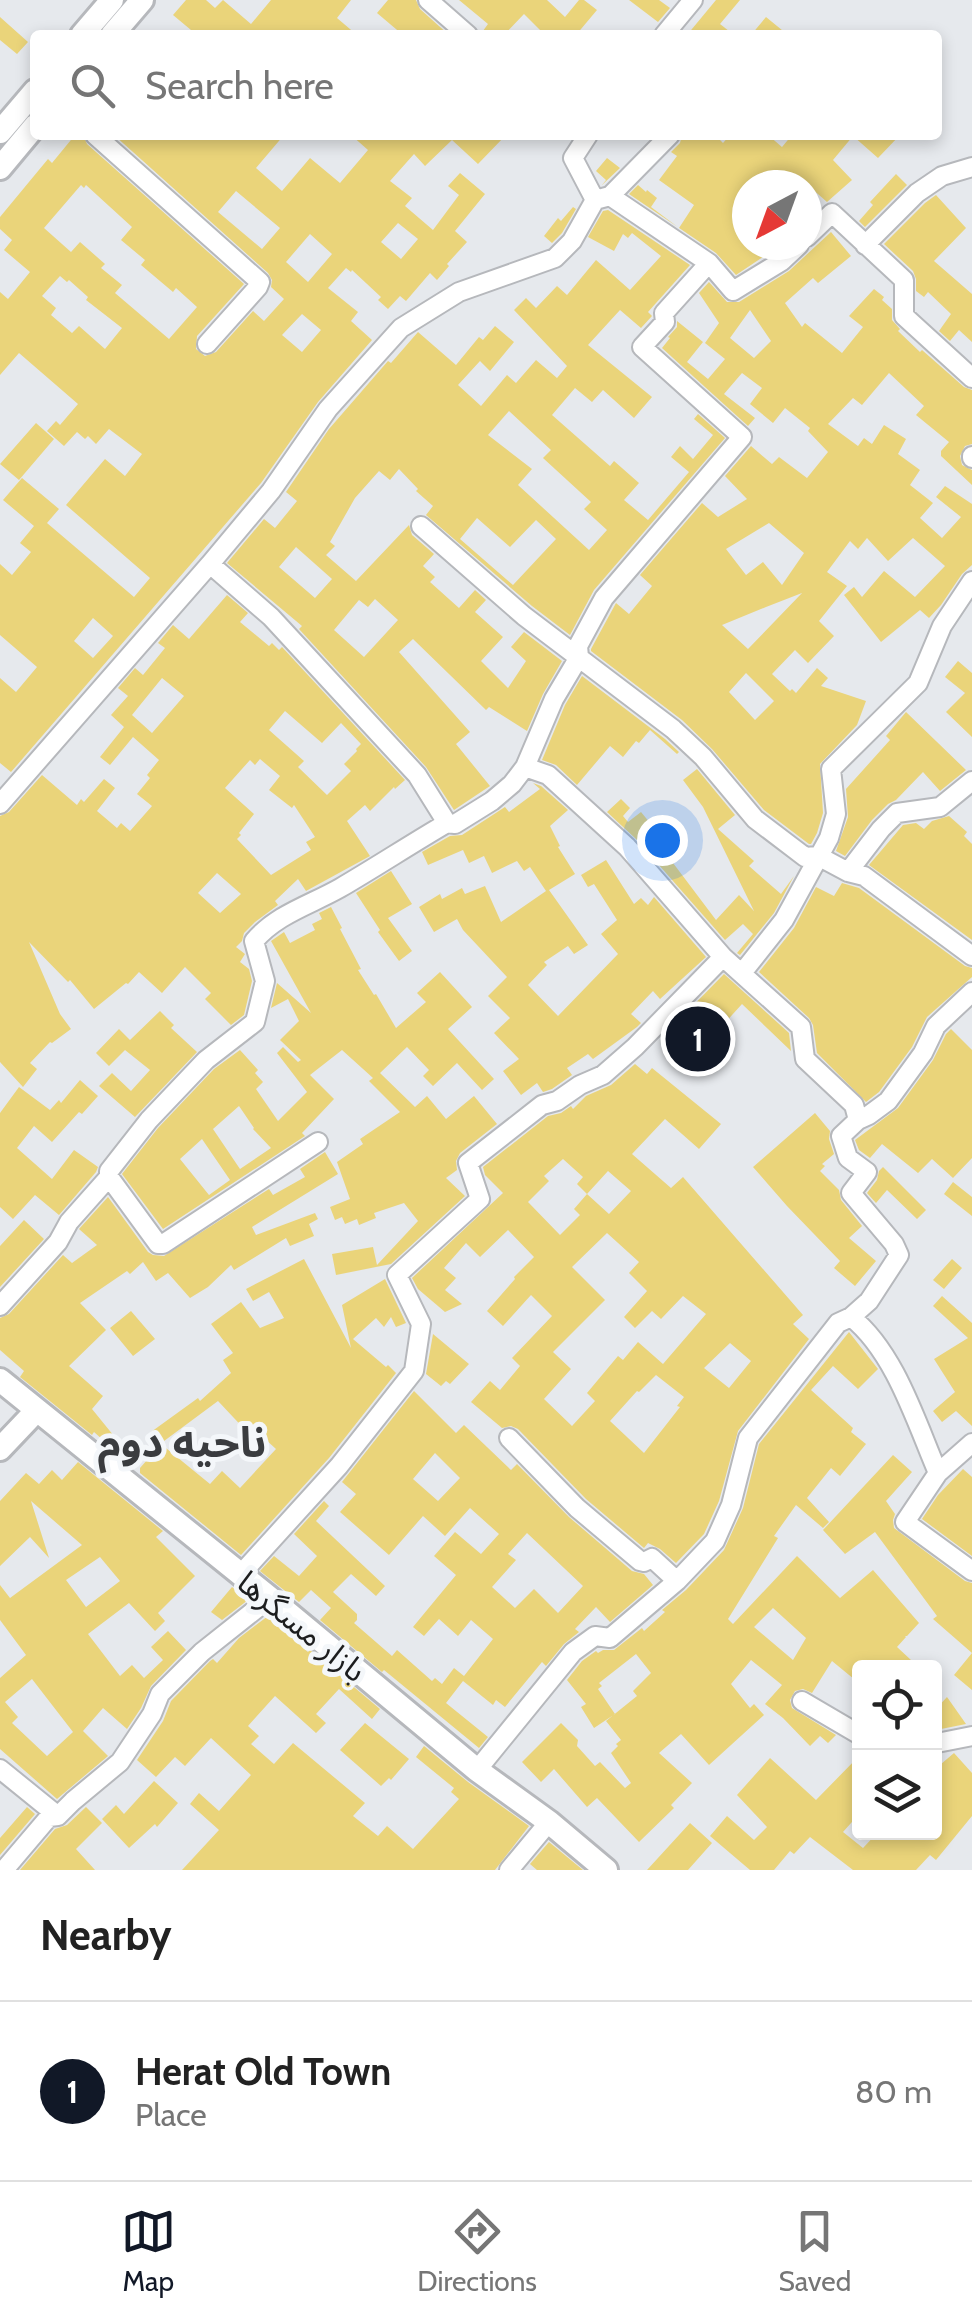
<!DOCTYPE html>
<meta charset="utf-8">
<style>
body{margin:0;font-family:Cabin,"Noto Sans Arabic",sans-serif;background:#f6f6f6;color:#222}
.controls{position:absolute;right:30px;bottom:30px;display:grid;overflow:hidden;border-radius:10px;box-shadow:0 5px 15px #0003}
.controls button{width:90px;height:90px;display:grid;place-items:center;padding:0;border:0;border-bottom:2px solid #e0e0e0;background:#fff;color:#222;font:50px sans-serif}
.compass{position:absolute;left:732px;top:170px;width:90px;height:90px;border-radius:50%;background:#fff;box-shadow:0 5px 15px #0003;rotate:221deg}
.you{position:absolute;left:662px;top:840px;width:35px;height:35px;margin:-25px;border:8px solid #fff;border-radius:50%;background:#1a73e8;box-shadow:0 0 0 15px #1a73e833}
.badge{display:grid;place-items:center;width:65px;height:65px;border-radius:50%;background:#111827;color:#fff;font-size:32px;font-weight:700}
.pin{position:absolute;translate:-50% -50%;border:5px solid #fff;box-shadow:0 2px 10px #0006}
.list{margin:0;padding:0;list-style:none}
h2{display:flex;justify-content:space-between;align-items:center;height:130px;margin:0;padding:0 40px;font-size:42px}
h2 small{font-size:32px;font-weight:400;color:#767676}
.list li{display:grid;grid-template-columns:65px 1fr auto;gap:30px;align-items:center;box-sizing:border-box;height:180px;padding:0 40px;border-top:2px solid #e0e0e0}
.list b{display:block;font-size:38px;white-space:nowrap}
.list p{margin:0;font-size:32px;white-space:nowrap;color:#767676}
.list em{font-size:32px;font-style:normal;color:#767676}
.icon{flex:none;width:55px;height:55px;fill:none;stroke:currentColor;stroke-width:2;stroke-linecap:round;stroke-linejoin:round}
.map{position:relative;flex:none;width:972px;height:1870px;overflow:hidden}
.search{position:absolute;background:#fff;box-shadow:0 5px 15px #0003;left:30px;right:30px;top:30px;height:110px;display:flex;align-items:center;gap:25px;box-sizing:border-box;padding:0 35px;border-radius:10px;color:#767676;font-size:38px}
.sheet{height:310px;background:#fff}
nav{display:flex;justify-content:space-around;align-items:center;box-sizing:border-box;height:140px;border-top:2px solid #e0e0e0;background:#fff;font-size:28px;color:#767676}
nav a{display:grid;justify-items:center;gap:5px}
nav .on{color:#111827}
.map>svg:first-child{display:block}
</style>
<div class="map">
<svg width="972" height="1870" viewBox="0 0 972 1870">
<rect width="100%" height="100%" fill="#e6e9ed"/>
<path fill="#ead47a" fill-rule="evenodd" d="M186,0H206L215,8L223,0L251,24L271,0H351L337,18L357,35H197L173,15Z
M388,0H416L420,9L449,35H403L377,13Z
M459,0H547L565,17L579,0H584L597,10L576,35H545L524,14L504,35H480L488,24Z
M629,0H659L670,8L658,22Z
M716,0H740L720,24L734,35H687Z
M0,17L28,42L17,54L0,40Z
M766,17L788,35H751Z
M75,135H83L87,144L244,284L197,336L196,349L205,356L216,352L253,311L264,321L284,299L271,287L272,280L268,273L114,135H284L256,168L282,191L310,158L340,183L368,150L351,135H506L478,164L452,140L425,166L414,154L390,181L412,198L405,206L433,230L459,195L448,186L460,173L485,194L455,231L467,242L447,264L449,266L437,280L430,273L406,301L400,296L388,309L378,300L381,297L352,270L351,272L346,268L328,288L358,312L351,321L372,340L318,402L261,483L11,772L0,763V678L16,692L37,667L0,635V564L12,575L31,552L20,543L34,526L3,500L22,478L59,509L47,523L134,597L150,578L66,505L105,459L125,476L142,454L109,429L96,444L88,436L85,439L77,432L64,446L47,431L56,421L60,425L78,404L19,353L0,375V292L8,299L30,272L4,250L12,240L0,229V217L48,159L52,163ZM81,185L84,188L86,185L132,227L121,240L145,260L141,265L173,292L176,288L197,307L169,339L115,293L122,285L101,268L105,264L80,242L71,252L44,228ZM236,191L280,228L262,249L218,212ZM398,223L418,239L401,259L381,242ZM310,234L332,254L308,282L286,262ZM60,276L67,282L69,280L88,297L86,300L122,328L105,349L79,326L72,333L51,315L56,308L42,296ZM302,314L321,330L302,352L282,335ZM93,618L113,636L93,658L74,641Z
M682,135H715L723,143L730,135H768L782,147L792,135H900L878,158L853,136L833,160L852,180L827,202L801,179L795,185H747V245H781L736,275L716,253L629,194L638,185L646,192L647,190L657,198L651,207L679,228L694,205L659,180L677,156L671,152L680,143Z
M607,158L620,168L602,185L606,180L596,171Z
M896,174L907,185L865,227L859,221L873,205L870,202Z
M936,195L966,228L934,261L972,294V342L959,330L950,341L939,331L951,314L928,292L924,297L916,291V279L913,271L884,244L925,203Z
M573,207L576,209L562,233L552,243L544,236L558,218L561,221Z
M608,210L690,265L648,312L652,316L641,328L620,310L588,345L652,397L634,418L603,390L592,402L575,388L552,415L610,466L614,461L639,483L624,500L648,520L689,472L671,457L680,446L693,459L713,435L694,419L698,414L725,438L594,590L570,635L532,606L426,515L433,506L416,491L418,489L399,469L390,480L379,471L355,498L330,542L335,546L326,555L356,581L409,525L412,535L434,554L423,566L435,577L430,582L459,608L475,590L486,600L475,612L503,637L481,661L508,688L526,661L511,647L524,632L562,661L543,694L527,731L489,707L486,710L413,639L399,652L470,732L456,744L490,786L454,810L426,767L299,629L302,626L227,563L264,519L275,528L297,501L286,492L329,429L388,361L391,363L418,332L456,365L479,337L483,340L495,326L514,342L490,371L480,361L458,385L481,406L507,375L516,383L536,360L557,378L567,366L514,310L526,298L536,308L557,286L567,295L596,260L630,290L661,256L632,233L628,238L623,234L614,251L588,237L603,211ZM509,411L551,450L543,458L591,502L584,509L607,530L589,550L518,485L532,469L488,435ZM477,518L510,547L536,520L556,539L513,585L460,539ZM296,547L332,579L315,598L279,567ZM375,599L398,620L364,657L334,630L359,600L368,607Z
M831,232L851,256L818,283L813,278L785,303L802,327L805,323L842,353L863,327L849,316L874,289L884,297L882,300L892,309V320L900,329L898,331L920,352L922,350L964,387L972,390V444L965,446L960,456L962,465L972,470V485L941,456V451L949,442L916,415L924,406L889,373L862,405L853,398L828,424L858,446L864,438L872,444L884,425L906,439L898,454L920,470L910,485L933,503L920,518L942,538L961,517L936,497L945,486L972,504V565L962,574L941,605L929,618L920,610L881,642L844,595L854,587L862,597L884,571L915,597L945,566L913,538L888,561L867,538L858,549L850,541L827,572L847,586L819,621L834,636L808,663L795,650L772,674L790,691L792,689L796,693L817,668L828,678L821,686L866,701L857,725L820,764L823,813L817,833L811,844H809L764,810L712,749L682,720L591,651V649L616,603L629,614L652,586L640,575L702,503L718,517L747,499L725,476L751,446L772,464L779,457L807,478L828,452L808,431L810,428L785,408L773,423L750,404L762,388L742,373L724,394L755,418L748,426L662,348L670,338L668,337L677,327V321L703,342L687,362L708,379L725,359L705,343L719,323L699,293L709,282L727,302H739L789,271ZM750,310L771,341L754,358L730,338ZM769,523L804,553L782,585L763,562L746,575L726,549ZM802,593L748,649L722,625L766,607ZM746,673L774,701L755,720L729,692Z
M36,423L54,439L19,480L0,464Z
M227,595L248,613L240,622L269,646L272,643L279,650L282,647L405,780L395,789L394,787L370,811L365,805L347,821L370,856L306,891L298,879L275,901L278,905L255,922L244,933L242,941L236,947L245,954L240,962L249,969L252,981L244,1015L231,1025L205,999L211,993L185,967L162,993L139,972L128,984L126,983L94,1009L70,980L68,982L29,942L60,1014L71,1029L52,1043L50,1042L30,1063L37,1069L23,1087L0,1062V816L9,812L42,775L77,805L81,799L84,802L104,779L115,788L97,811L117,828L121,823L130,831L152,806L137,794L150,778L147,775L159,760L133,737L110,765L100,757L124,727L111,715L128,696L118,688L135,668L143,675L165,648L158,643L173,625L189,639ZM162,678L184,696L152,733L132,715ZM285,711L322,743L341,723L361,744L356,749L357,751L344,764L351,771L327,795L298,767L304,761L269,730ZM260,759L280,776L269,790L292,808L294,805L315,837L306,842L311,850L271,875L237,839L241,835L239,833L254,814L225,788L250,760L255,765ZM217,873L241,894L220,913L198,893Z
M958,661L972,673V737L946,712L965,693L945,677Z
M582,676L665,739L679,752L677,754L650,730L639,743L636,741L623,757L610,746L577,785L556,765L542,760L565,705Z
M906,712L966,770L940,791L923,772L896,800L888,804L872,820L845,856L836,851L848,817L846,789L890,740L886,736Z
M697,769L735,815L718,829L754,861L749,866L781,894L794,876L774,913L740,955L737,953L753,934L743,924L725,940L636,839L607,812L621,799L630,808L623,816L628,822L641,812L669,846L664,851L716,920L739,895L754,911L703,807L683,780Z
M533,783L541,786L568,810L550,826L560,846L558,847L575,874L549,890L588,945L574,954L568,946L544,962L547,965L528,985L558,1016L618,954L601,934L617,920L594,884L588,887L581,875L606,860L634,904L641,898L648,905L654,897L706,957L660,999L653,991L631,1014L641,1023L637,1027L593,1059L588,1054L567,1068L572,1075L552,1089L543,1092L537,1083L521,1095L503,1071L519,1059L494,1033L510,1018L488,996L507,977L463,930L457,919L434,932L419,907L440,894L442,899L462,888L465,894L485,886L501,922L546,891L530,867L524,871L517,861L492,873L484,856L469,863L463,850L428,865L422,852L450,836L462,835L505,807L509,812L540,789Z
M949,816L967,832L964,836L972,844V940L869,865L903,825L916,823L924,829L932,821Z
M391,871L412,904L388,918L412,951L399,961L378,932L380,930L356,893Z
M842,883L859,888L965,966L972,968V977L927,1017L912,1047L879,1092L866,1102L817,1053L813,1025L809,1018L759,972L794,928L816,887L834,896Z
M331,907L342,928L340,929L361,969L358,970L374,995L376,994L396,1028L426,1002L417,993L440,972L472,1007L448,1029L494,1079L482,1090L457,1063L433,1086L423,1076L429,1070L407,1047L380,1073L415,1107L427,1096L446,1119L474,1096L497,1124L460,1153L456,1161L457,1170L446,1178L465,1196L391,1264L336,1275L332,1254L373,1247L377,1265L418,1221L404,1203L374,1213L376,1218L359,1225L357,1219L345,1224L342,1217L335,1220L330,1207L350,1199L337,1162L363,1144L360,1139L400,1112L369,1081L373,1078L342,1050L310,1075L334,1099L302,1133L305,1136L163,1229L122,1174L158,1128L214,1069L240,1050L258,1070L255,1073L263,1082L256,1089L278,1121L307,1092L277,1053L283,1047L298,1062L301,1060L280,1040L299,1021L288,999L271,1008L277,983L311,1013L271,941L284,932L290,943L315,930L312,924L322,919L319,913ZM239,1106L254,1128L253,1129L271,1148L240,1169L213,1129ZM202,1139L230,1180L209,1195L180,1159Z
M724,974L789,1033L791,1051L742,1004L704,1046L690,1034L686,1038L673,1026Z
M160,1011L174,1025L171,1028L197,1052L135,1117L99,1086L112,1073L131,1091L150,1070L125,1050L109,1066L96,1053L119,1029L130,1040Z
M951,1029L972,1050V1158L953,1178L932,1159L918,1173L882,1144L870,1158L859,1150L855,1140L898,1108L933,1060L946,1034Z
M635,1064L647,1074L652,1068L721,1124L699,1149L665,1119L632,1154L671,1188L683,1177L803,1315L793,1324L809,1339L738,1431L719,1501L704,1534L676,1563L660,1549L648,1543L644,1548L586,1499L518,1429L511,1426L502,1428L471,1402L490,1381L500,1390L520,1366L512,1358L552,1316L531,1295L503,1326L487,1311L515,1279L514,1277L534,1257L508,1230L480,1257L466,1243L444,1268L456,1278L445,1290L462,1304L445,1312L418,1289L412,1278L503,1193L485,1175L483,1167L548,1116L561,1113L571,1106L573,1109L586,1096L611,1085ZM563,1159L583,1177L577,1184L587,1194L608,1171L631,1191L609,1214L587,1194L574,1209L580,1215L560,1235L528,1202L549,1181L544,1176ZM607,1233L639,1262L629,1273L647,1291L624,1317L635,1328L652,1311L661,1319L683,1296L706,1314L663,1364L638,1342L623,1360L618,1356L587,1393L595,1401L572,1426L544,1399L571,1369L553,1352L605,1300L572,1267ZM730,1343L751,1361L729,1388L704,1368ZM656,1375L684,1397L677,1406L680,1407L644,1453L610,1421L637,1391L639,1392Z
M80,1080L98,1096L82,1114L79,1112L52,1142L34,1126L17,1148L52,1179L74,1150L98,1167L96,1172L59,1215L35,1195L13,1219L0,1207V1113L19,1087L50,1110L59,1100L61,1103Z
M815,1113L830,1131L829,1139L834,1154L822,1164L825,1166L820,1171L839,1190L841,1200L862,1226L849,1238L876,1261L855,1286L834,1268L840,1261L787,1206L753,1167Z
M325,1152L338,1174L252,1227L256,1235L315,1213L318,1219L309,1224L314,1236L290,1246L286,1238L234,1270L231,1265L208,1287L190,1298L168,1273L156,1281L143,1262L130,1274L127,1271L80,1303L106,1330L69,1366L103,1396L92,1409L127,1452L122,1457L94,1432L92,1435L20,1377L24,1371L0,1350V1318L9,1314L63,1255L72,1263L97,1245L79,1229L108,1197L148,1252L153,1255L164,1256L269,1189L273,1195L305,1177L300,1169Z
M883,1167L926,1210L917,1219L887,1190L876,1203L867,1193L877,1180L879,1171Z
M953,1182L972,1197V1216L944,1194Z
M24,1220L44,1239L0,1287V1246Z
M304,1259L351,1348L342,1305L385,1279L406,1323L396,1327L391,1317L384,1327L376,1318L353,1339L386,1367L388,1365L396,1373L329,1458L241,1555L140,1473V1468L161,1444L210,1484L222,1471L240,1488L276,1449L254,1429L249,1434L218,1401L160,1444L151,1432L198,1398L200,1401L231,1373L223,1360L233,1353L211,1324L241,1302L260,1328L284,1318L269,1292L253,1301L246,1289Z
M952,1259L962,1268L944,1289L933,1280Z
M942,1296L972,1323V1426L956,1411L942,1422L933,1411L955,1392L934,1359L968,1338L933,1306Z
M131,1311L155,1339L133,1356L110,1328Z
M849,1332L878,1369L858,1389L833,1366L811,1390L853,1428L851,1432L866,1444L840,1476L831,1468L807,1498L829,1522L823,1528L796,1505L774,1536L778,1538L728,1619L733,1624L797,1556L840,1598L873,1570L919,1623L907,1636H905L906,1637L897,1647L911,1660L904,1668H860V1684L832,1661L812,1693L803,1689L795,1691L790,1700L792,1708L836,1735L828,1743L820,1736L810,1746L783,1718L765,1704L782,1685L751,1660L731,1684L750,1708L754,1704L764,1715L709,1765L681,1734L659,1753L692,1783L671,1805L674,1808L639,1842L597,1798L587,1807L554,1769L541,1782L522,1762L561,1723L578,1740L577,1746L595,1766L600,1762L625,1788L631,1783L611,1753L618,1746L616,1744L621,1740L606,1721L637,1696L633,1691L651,1673L636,1654L599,1683L602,1686L598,1689L615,1714L594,1728L581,1707L586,1704L567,1680L582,1661L596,1651L598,1653L603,1650H614L642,1628L644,1631L665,1612L662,1610L686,1590L724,1550L743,1508L759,1444ZM773,1608L806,1638L793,1660L754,1627Z
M433,1334L469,1364L450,1384L446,1381L441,1386L426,1374Z
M414,1391L456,1433L464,1425L511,1470L517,1464L569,1517L632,1571L644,1574L653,1585L610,1622L596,1607L575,1629L579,1632L564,1644L546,1666L542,1662L505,1707L496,1700L493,1705L463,1681L446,1703L488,1737L479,1748L384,1670L382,1672L320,1620L331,1608L311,1590L299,1602L260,1571L274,1556L299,1576L317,1556L294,1534L324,1501L329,1506L316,1521L385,1586L376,1596L351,1574L333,1592L357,1614V1620L354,1623L392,1656L397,1650L432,1681L435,1678L442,1684L454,1668L464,1676L493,1639L471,1620L458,1636L439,1619L424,1636L413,1627L456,1575L434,1556L455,1532L481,1554L499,1534L470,1508L445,1536L423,1516L389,1555L340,1512L356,1494L342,1482ZM435,1453L460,1478L438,1501L413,1479ZM527,1533L583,1586L558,1613L534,1589L515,1608L492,1587L516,1560L508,1554Z
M893,1455L912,1472L886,1501L895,1514L893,1520L894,1528L965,1581L972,1583V1653L933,1619L937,1616L875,1532L845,1554L823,1530Z
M78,1462L163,1531L156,1537L195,1576L158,1613L165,1621L155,1631L129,1603L88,1634L120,1676L132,1665L144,1678L163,1660L151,1647L168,1631L186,1650L151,1686L141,1708L127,1729L103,1708L83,1731L108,1756L57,1799L0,1749V1678L26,1655L0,1620V1585L10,1598L82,1545L31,1501L49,1558L30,1537L0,1566V1501L26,1473L39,1484L52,1470L62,1480ZM100,1557L120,1581L86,1607L66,1580ZM32,1679L73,1732L47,1756L12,1723L18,1717L5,1702Z
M963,1469L972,1477V1556L922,1519L938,1495Z
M232,1587L248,1600L222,1620L211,1612Z
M268,1616L308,1652L310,1650L380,1709L372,1719L339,1689L316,1714L326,1723L316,1733L275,1696L248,1726L259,1736L251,1744L274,1764L293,1743L365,1803L353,1816L378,1836L387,1826L413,1849L459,1799L451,1792L454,1788L416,1757L424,1746L468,1782L529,1826L495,1870H182L219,1830L190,1804L199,1793L219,1811L251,1775L211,1738L185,1766L175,1757L156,1777L137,1760L163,1721L171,1701L210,1661L213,1659L217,1663L239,1638Z
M972,1653V1690L954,1675Z
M947,1697L966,1724L936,1730L934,1711Z
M365,1723L409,1759L391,1780L389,1778L381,1786L340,1750Z
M954,1753L972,1773V1816L936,1860L930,1855L916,1870H853L810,1837L794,1854L790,1851L774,1870H750L710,1836L727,1816L754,1840L767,1827L737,1795L770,1758L816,1800L860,1755V1813L843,1832L863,1848L878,1832H934V1770Z
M154,1781L178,1803L157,1827L155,1824L129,1848L102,1819L116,1805L124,1814Z
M27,1807L35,1814L0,1855V1838Z
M86,1807L102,1823L76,1849L95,1870H20L55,1829L67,1825Z
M690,1823L712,1843L688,1870H647Z
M549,1842L583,1870H537L530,1864Z"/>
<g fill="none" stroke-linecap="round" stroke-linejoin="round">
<defs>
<path id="minor" d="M428,0L468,35
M664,35L693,0
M95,135L260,282L258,287L207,344
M588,135L573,158L595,200
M610,196L709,263L733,291L782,261L799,245
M807,237L832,213L904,280V316L972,378
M865,245L917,193L942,176L972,167
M972,456V458
M421,526L524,616L673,729L703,757L755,819L805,857L818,856L848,872L864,876L972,956
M210,564L271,617L417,775L447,823
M525,767L548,775L627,847L723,957L801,1027L805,1059L854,1105L858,1120
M0,804L210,564L271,491L328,409L401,328L459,292L555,258L572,241L595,200L610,196L670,135
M848,872L881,829L897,813L940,807L972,781
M742,973L784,920L829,838L836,814L831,769L918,683L942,626L972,581
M109,1177L158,1244H163L318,1142
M0,1306L58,1242L69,1222L109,1177V1171L149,1120L206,1060L255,1022L265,981L254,941C277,914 310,905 340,888C376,867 411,844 447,823L455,824L492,801L512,784L525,767L554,699L579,657L578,646L604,598L742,437L642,347L665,322L664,313L709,263
M851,1317L869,1301L899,1255L894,1244L851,1193L867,1172L848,1158L841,1136L858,1120L869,1115L888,1101L923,1053L936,1026L972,992
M509,1438L577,1508L640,1561L644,1562L652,1558L677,1581
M938,1473L905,1522L972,1571
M240,1575L339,1466L414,1371L421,1324L397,1275L480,1199L468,1163L542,1105L557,1101L580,1085L603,1075L635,1047L723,957
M802,1701L860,1735
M934,1746L937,1743L972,1736
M0,1769L58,1816
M477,1770L573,1652L595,1636L610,1638L677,1581L715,1541L731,1505L748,1438L838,1323L851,1317C895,1352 916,1422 938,1473L972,1443
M4,1870L49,1817L58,1816L73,1801L120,1762L152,1714L160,1694L202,1652L270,1598
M509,1870L549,1822"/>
<path id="tertiary" d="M82,35L112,0
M112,35L142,0
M0,132L35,91
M0,168L35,126
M0,1380L270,1598L477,1770L549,1822L606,1870
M0,1449L37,1410"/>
</defs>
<use href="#minor" stroke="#b6b8bc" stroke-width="22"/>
<use href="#tertiary" stroke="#b6b8bc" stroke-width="28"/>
<use href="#minor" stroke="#fff" stroke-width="18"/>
<use href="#tertiary" stroke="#fff" stroke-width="22"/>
</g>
<g text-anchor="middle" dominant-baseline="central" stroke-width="10" stroke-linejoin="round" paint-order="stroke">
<g font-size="32" fill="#1c1d1e" stroke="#f4f7fa">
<text transform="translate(302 1626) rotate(39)">بازار مسگرها</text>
</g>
<g font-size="42" font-weight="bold" fill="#3a3c3f" stroke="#f4f7fa">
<text x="182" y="1442">ناحیه دوم</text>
</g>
</g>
</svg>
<div class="controls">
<button><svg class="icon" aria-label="locate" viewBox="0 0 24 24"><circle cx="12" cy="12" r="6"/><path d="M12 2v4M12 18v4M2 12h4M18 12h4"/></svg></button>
<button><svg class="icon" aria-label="layers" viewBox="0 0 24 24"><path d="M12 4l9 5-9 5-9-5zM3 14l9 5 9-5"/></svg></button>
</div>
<svg class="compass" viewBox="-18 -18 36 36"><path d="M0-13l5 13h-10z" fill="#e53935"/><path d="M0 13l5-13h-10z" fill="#767676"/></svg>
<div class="you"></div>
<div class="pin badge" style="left:698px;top:1039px">1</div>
<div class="search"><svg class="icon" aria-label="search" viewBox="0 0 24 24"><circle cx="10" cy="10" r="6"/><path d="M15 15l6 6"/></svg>Search here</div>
</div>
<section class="sheet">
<h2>Nearby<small></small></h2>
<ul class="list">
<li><span class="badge">1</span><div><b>Herat Old Town</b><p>Place</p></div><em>80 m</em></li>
</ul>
</section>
<nav>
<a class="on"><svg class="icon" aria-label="map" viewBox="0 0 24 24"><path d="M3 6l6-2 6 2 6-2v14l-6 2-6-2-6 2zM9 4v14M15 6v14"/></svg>Map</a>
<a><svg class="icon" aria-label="directions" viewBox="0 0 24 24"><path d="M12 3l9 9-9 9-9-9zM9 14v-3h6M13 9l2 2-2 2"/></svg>Directions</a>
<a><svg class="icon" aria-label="saved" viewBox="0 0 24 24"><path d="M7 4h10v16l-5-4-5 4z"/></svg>Saved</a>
</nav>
